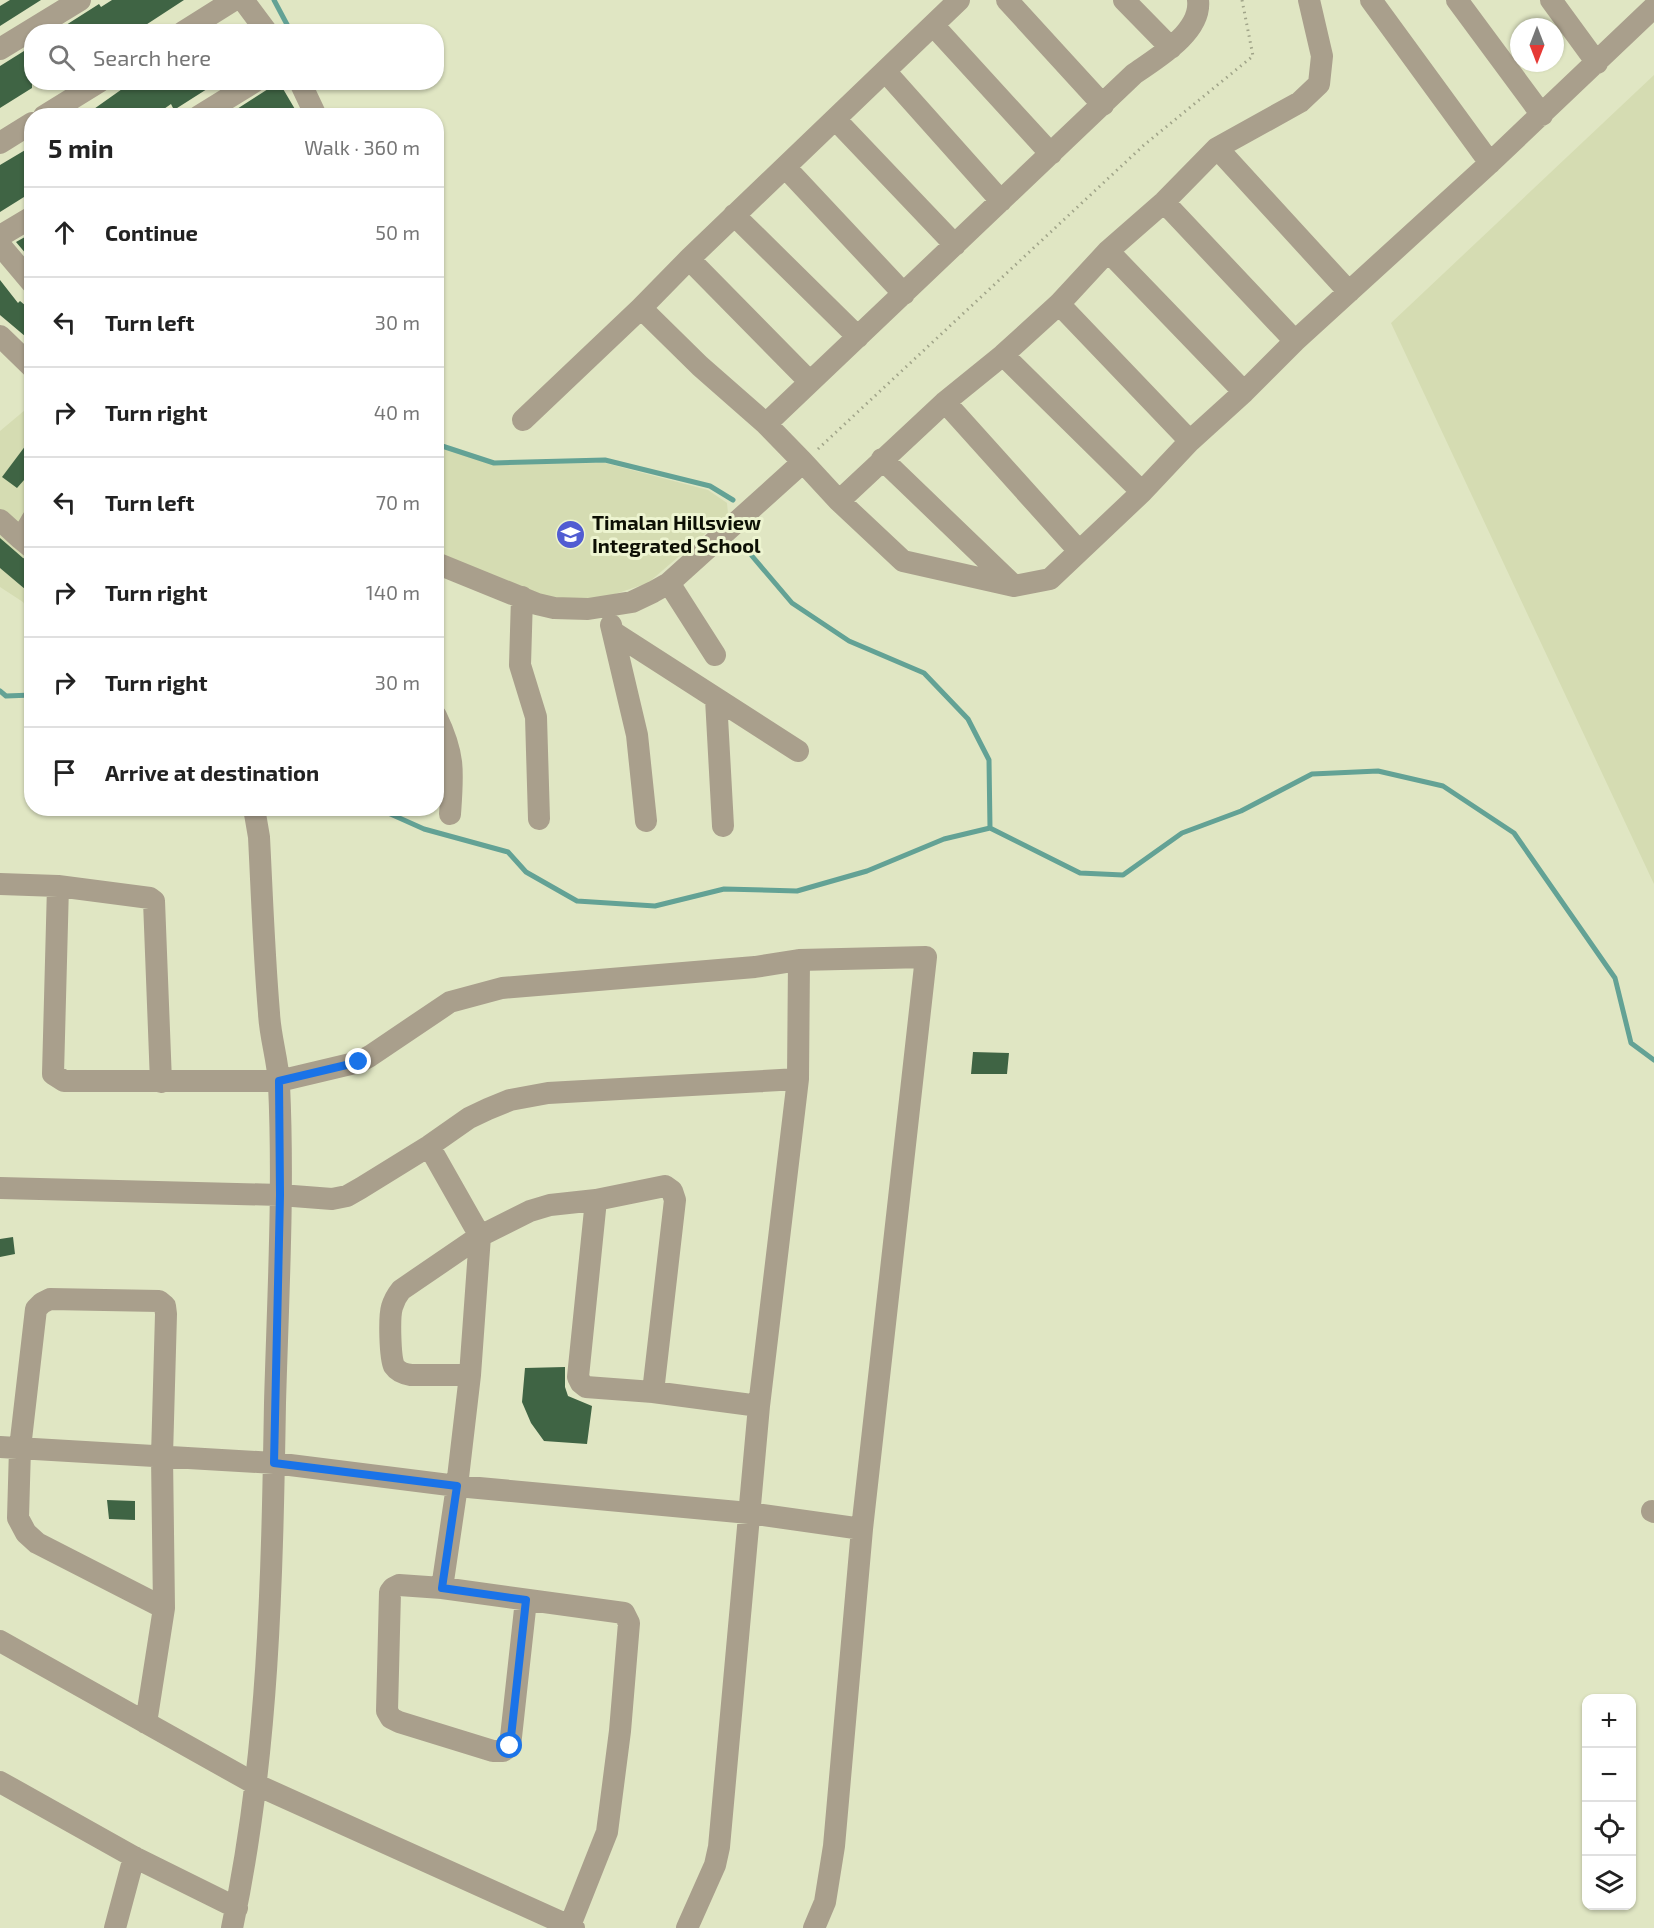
<!DOCTYPE html>
<meta charset="utf-8">
<style>
body{margin:0;font-family:"Exo 2",sans-serif;background:#f2f2f2;color:#222}
.controls{position:absolute;right:18px;bottom:18px;display:grid;overflow:hidden;border-radius:12px;box-shadow:0 2px 4px #0004}
.controls button{width:54px;height:54px;display:grid;place-items:center;padding:0;border:0;border-bottom:2px solid #e0e0e0;background:#fff;color:#222;font:30px sans-serif}
.compass{position:absolute;left:1510px;top:18px;width:54px;height:54px;border-radius:50%;background:#fff;box-shadow:0 2px 4px #0004;rotate:180deg}
.stop{position:absolute;width:18px;height:18px;margin:-14px;border:4px solid #1a73e8;border-radius:50%;background:#fff}
.stop.end{background:#1a73e8;border-color:#fff;box-shadow:0 2px 6px #0008}
.list{margin:0;padding:0;list-style:none}
h2{display:flex;justify-content:space-between;align-items:center;height:78px;margin:0;padding:0 24px;font-size:26px}
h2 small{font-size:20px;font-weight:400;color:#767676}
.list li{display:grid;grid-template-columns:39px 1fr auto;gap:18px;align-items:center;box-sizing:border-box;height:90px;padding:0 24px;border-top:2px solid #e0e0e0}
.list b{display:block;font-size:22px;white-space:nowrap}
.list em{font-size:20px;font-style:normal;color:#767676}
.icon{flex:none;width:33px;height:33px;fill:none;stroke:currentColor;stroke-width:2;stroke-linecap:round;stroke-linejoin:round}
.map{position:relative;flex:none;width:1654px;height:1928px;overflow:hidden}
.search{position:absolute;background:#fff;box-shadow:0 2px 4px #0004;left:24px;top:24px;width:420px;height:66px;display:flex;align-items:center;gap:15px;box-sizing:border-box;padding:0 21px;border-radius:24px;color:#767676;font-size:22px}
.panel{position:absolute;background:#fff;box-shadow:0 2px 4px #0004;left:24px;top:108px;width:420px;height:708px;border-radius:24px}
.map>svg:first-child{display:block}
</style>
<div class="map">
<svg width="1654" height="1928" viewBox="0 0 1654 1928">
<rect width="100%" height="100%" fill="#e0e6c3"/>
<path fill="#d5dcb2" d="M1654,75V884L1391,323Z
M31,405V617L23,602L0,587V431Z
M436,446L494,464L605,463L708,490L727,503L728,514L648,583L585,604L544,599L437,554Z"/>
<g fill="none" stroke-linecap="round" stroke-linejoin="round">
<path stroke="#63a295" stroke-width="5" d="M274,0L291,32
M436,444L494,463L605,460L710,486L733,500
M752,556L792,603L849,641L924,673L968,719L989,760L990,828
M0,691L6,696L32,695
M377,808L424,829L508,852L526,872L577,901L655,906L724,889L797,891L867,871L944,839L990,828L1080,873L1123,875L1182,833L1241,811L1312,774L1378,771L1443,786L1514,833L1615,978L1631,1043L1654,1060"/>
</g>
<path fill="#3f6444" d="M10,0H41L0,26V6Z
M112,0H184L135,32H55L99,4L101,7Z
M32,46V88L0,108V66Z
M132,82H218L174,110L171,104L154,116H84Z
M279,82L299,116H226Z
M32,146V192L0,212V165Z
M32,233V261L16,242Z
M0,280L18,303L20,301L32,311V342L0,315Z
M32,437V471L17,488L2,477Z
M0,538L23,558L32,561V595L0,568Z
M973,1052L1009,1053L1007,1074H971Z
M13,1237L15,1254L0,1257V1239Z
M565,1367V1387L568,1396L592,1406L587,1444L544,1441L531,1423L522,1402L525,1368Z
M107,1500L135,1501V1520L109,1519Z"/>
<g fill="none" stroke-linecap="round" stroke-linejoin="round">
<path stroke="#a0a489" stroke-width="3" stroke-dasharray="1.5 4.5" stroke-linecap="butt" d="M818,449L1144,145L1253,56L1242,0"/>
<path stroke="#a99f8c" stroke-width="22" d="M243,0L267,32
M1007,0L1103,105
M1124,0L1171,48
M1371,0L1490,163
M1457,0L1542,115
M1551,0L1597,63
M933,25L1051,154
M183,32L234,0
M0,49L80,0
M885,71L1001,201
M300,82L316,116
M44,116L99,82
M199,116L254,82
M835,119L955,245
M0,143L32,123
M1217,148L1349,292
M785,167L904,294
M1164,202L1295,341
M734,215L858,337
M0,236L32,217
M0,245L32,283
M1108,251L1244,392
M689,259L810,382
M1059,304L1190,441
M0,336L32,367
M1003,355L1142,492
M945,402L1079,551
M523,420L641,308
M766,424L1134,74C1157,58 1202,32 1198,0
M882,459L1013,585
M803,462L766,424L700,366L641,308L689,259L959,0
M839,501L945,402L1003,355L1059,304L1108,251L1164,202L1217,148L1300,102L1319,84L1322,56L1309,0
M0,520L21,539
M32,520L21,539L32,548
M436,563L537,604L554,608L588,609L632,602L653,592L669,583L803,462L839,501L903,561L1014,586L1050,579L1142,492L1190,441L1244,392L1295,341L1490,163L1654,7
M669,583L715,655
M522,597L520,665L536,717L539,819
M611,625L637,735L646,821
M613,632L798,751
M716,699L723,826
M436,716C455,755 453,772 450,814
M0,884L58,886L150,898L154,901L161,1082
M58,886L53,1074L64,1081H279L359,1062L370,1056L450,1002L502,988L755,967L799,960L926,957L862,1529L834,1846L825,1902L814,1928
M429,1146L480,1236L470,1375L457,1486L442,1588
M0,1188L280,1195L332,1199L347,1196L361,1188L429,1146L469,1118L488,1109L510,1100L548,1093L798,1079
M596,1200L578,1377L581,1383L586,1387L653,1392L759,1406
M470,1375H411C404,1374 398,1372 394,1366C390,1357 389,1317 392,1307C394,1300 397,1295 401,1290L480,1236L530,1211L550,1205L596,1200L665,1186L672,1191L675,1200L653,1392
M0,1447L274,1463L457,1486L749,1513L862,1529
M1652,1511L1654,1512
M526,1600L510,1746L503,1751H493L399,1722L391,1718L387,1711L390,1592L393,1588L399,1585L442,1588L624,1613L629,1623L620,1731L607,1832L569,1928
M0,1641L257,1785L574,1928
M146,1723L164,1608L162,1456L166,1314L165,1306L159,1301L50,1299L42,1303L36,1309L20,1448L18,1518L26,1533L37,1543L164,1608
M0,1782L134,1857L237,1908
M115,1928L134,1857
M232,1928C269,1755 272,1579 275,1403C278,1297 284,1190 279,1084C278,1060 270,1037 269,1013C264,954 262,896 259,837L254,808
M687,1928L715,1865L719,1847L759,1406L798,1079L799,960"/>
</g>
<g fill="none" stroke-linecap="round" stroke-linejoin="round">
<path stroke="#1a73e8" stroke-width="8" d="M359,1062L279,1081L280,1195L274,1463L457,1486L442,1588L526,1600L510,1746"/>
</g>
<defs>
<symbol id="school-disc" viewBox="-11 -11 22 22"><circle r="9.5" fill="#515cd2" stroke="#edf4d0"/><path d="M0-5L7-2L0 1L-7-2ZM-4 1L0 2.5L4 1V4Q0 6-4 4Z" fill="#fff"/></symbol>
</defs>
<g fill-rule="evenodd">
<use href="#school-disc" x="554" y="518" width="33" height="33"/>
</g>
<g text-anchor="middle" dominant-baseline="central" stroke-width="6" stroke-linejoin="round" paint-order="stroke">
<g font-size="20" font-weight="bold" fill="#0d0f04" stroke="#edf4d0" text-anchor="start">
<text x="592" y="522">Timalan Hillsview<tspan x="592" dy="23">Integrated School</tspan></text>
</g>
</g>
</svg>
<div class="controls">
<button>+</button>
<button>−</button>
<button><svg class="icon" aria-label="locate" viewBox="0 0 24 24"><circle cx="12" cy="12" r="6"/><path d="M12 2v4M12 18v4M2 12h4M18 12h4"/></svg></button>
<button><svg class="icon" aria-label="layers" viewBox="0 0 24 24"><path d="M12 4l9 5-9 5-9-5zM3 14l9 5 9-5"/></svg></button>
</div>
<svg class="compass" viewBox="-18 -18 36 36"><path d="M0-13l5 13h-10z" fill="#e53935"/><path d="M0 13l5-13h-10z" fill="#767676"/></svg>
<div class="stop" style="left:510px;top:1746px"></div>
<div class="stop end" style="left:359px;top:1062px"></div>
<div class="search"><svg class="icon" aria-label="search" viewBox="0 0 24 24"><circle cx="10" cy="10" r="6"/><path d="M15 15l6 6"/></svg>Search here</div>
<section class="panel">
<h2>5 min<small>Walk · 360 m</small></h2>
<ul class="list">
<li><svg class="icon" aria-label="ahead" viewBox="0 0 24 24"><path d="M12 20V5M6 11l6-6 6 6"/></svg><div><b>Continue</b></div><em>50 m</em></li>
<li><svg class="icon" aria-label="left" viewBox="0 0 24 24"><path d="M17 20v-9H6M10 6l-5 5 5 5"/></svg><div><b>Turn left</b></div><em>30 m</em></li>
<li><svg class="icon" aria-label="right" viewBox="0 0 24 24"><path d="M7 20v-9h11M14 6l5 5-5 5"/></svg><div><b>Turn right</b></div><em>40 m</em></li>
<li><svg class="icon" aria-label="left" viewBox="0 0 24 24"><path d="M17 20v-9H6M10 6l-5 5 5 5"/></svg><div><b>Turn left</b></div><em>70 m</em></li>
<li><svg class="icon" aria-label="right" viewBox="0 0 24 24"><path d="M7 20v-9h11M14 6l5 5-5 5"/></svg><div><b>Turn right</b></div><em>140 m</em></li>
<li><svg class="icon" aria-label="right" viewBox="0 0 24 24"><path d="M7 20v-9h11M14 6l5 5-5 5"/></svg><div><b>Turn right</b></div><em>30 m</em></li>
<li><svg class="icon" aria-label="arrive" viewBox="0 0 24 24"><path d="M6 21V4h12l-3 4 3 4H6"/></svg><div><b>Arrive at destination</b></div></li>
</ul>
</section>
</div>
